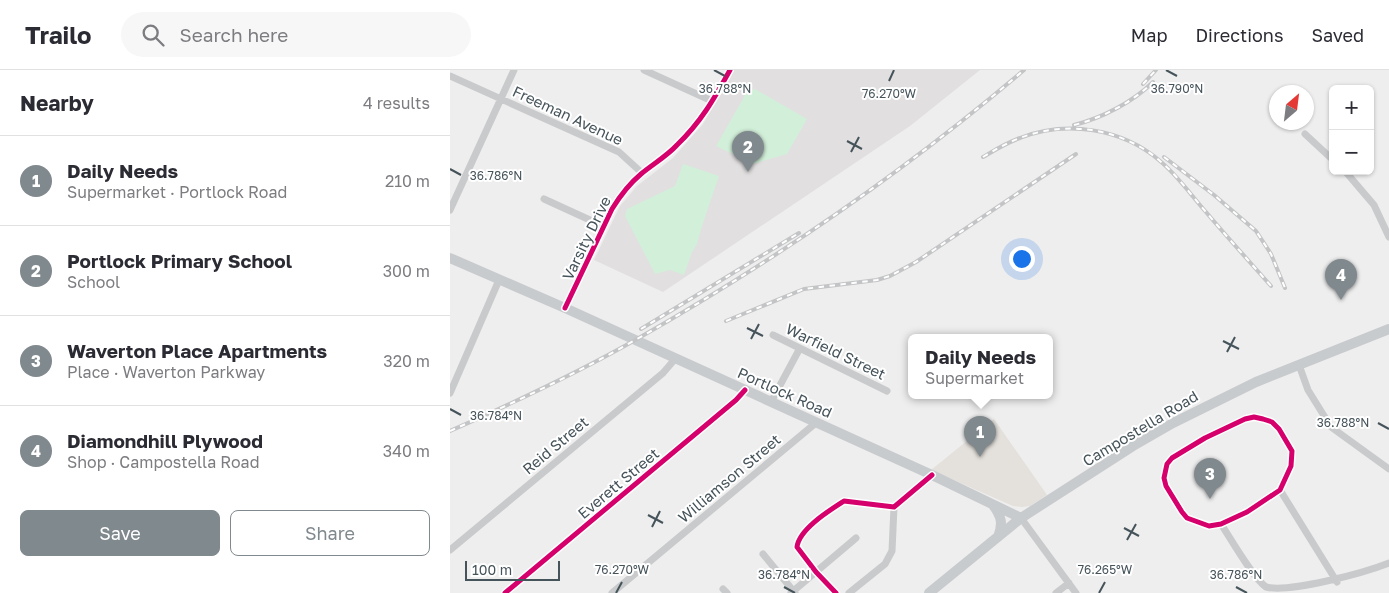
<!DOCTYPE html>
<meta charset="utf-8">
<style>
body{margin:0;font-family:"Golos Text",sans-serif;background:#f7f7f7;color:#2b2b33}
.controls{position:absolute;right:15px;top:15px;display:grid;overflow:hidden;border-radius:8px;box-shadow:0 1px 4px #0004}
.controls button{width:45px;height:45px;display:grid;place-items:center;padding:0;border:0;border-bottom:1px solid #e1e1e2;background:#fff;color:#2b2b33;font:25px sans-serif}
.compass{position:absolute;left:819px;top:15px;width:45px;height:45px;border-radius:50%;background:#fff;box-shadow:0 1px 4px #0004;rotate:28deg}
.scale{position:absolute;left:15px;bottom:12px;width:95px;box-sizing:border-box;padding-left:5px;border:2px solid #45535a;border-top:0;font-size:14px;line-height:18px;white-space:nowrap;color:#45535a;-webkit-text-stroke:4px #fff;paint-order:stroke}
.you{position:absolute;left:571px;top:188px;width:18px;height:18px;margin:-12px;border:4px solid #fff;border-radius:50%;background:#1a73e8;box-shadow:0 0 0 8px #1a73e833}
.badge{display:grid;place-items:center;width:32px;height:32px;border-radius:50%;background:#80898e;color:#fff;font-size:16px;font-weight:700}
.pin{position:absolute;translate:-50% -41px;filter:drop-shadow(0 1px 2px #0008)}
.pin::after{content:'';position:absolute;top:26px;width:18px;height:15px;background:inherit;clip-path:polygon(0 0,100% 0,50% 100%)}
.popup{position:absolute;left:458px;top:264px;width:145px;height:65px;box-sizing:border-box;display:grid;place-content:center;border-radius:8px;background:#fff;filter:drop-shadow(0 1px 4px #0005);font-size:16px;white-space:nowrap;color:#7c7c81}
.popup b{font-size:19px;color:#2b2b33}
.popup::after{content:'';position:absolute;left:50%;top:100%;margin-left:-10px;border:10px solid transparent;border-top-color:#fff}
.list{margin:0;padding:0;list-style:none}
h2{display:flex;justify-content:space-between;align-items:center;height:65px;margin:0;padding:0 20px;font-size:21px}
h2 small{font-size:16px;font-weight:400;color:#7c7c81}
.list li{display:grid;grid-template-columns:32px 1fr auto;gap:15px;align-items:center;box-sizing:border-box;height:90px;padding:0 20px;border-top:1px solid #e1e1e2}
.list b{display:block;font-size:19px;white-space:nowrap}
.list p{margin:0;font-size:16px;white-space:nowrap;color:#7c7c81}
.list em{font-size:16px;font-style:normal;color:#7c7c81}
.actions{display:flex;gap:10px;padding:15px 20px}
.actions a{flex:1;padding:11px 0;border:1px solid #80898e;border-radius:8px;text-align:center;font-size:18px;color:#80898e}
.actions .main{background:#80898e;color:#fff}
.icon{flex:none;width:28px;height:28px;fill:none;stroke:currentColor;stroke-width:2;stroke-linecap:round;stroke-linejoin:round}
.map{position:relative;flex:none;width:939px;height:523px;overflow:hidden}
header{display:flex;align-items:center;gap:30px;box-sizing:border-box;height:70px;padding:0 25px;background:#fff;border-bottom:1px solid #e1e1e2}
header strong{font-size:24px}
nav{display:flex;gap:28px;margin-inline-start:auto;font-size:18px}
.search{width:350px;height:45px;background:#f7f7f7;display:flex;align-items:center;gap:12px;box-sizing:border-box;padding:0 18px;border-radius:28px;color:#7c7c81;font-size:19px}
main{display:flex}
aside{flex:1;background:#fff}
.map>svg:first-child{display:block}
</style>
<header>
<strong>Trailo</strong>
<div class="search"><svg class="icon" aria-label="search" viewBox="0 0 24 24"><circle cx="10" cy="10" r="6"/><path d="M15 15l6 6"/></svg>Search here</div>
<nav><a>Map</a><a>Directions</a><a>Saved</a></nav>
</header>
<main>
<aside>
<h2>Nearby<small>4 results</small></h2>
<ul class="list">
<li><span class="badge">1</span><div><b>Daily Needs</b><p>Supermarket · Portlock Road</p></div><em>210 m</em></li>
<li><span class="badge">2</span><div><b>Portlock Primary School</b><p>School</p></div><em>300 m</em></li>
<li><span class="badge">3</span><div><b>Waverton Place Apartments</b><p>Place · Waverton Parkway</p></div><em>320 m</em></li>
<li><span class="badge">4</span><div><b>Diamondhill Plywood</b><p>Shop · Campostella Road</p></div><em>340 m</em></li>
</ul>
<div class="actions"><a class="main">Save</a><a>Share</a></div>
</aside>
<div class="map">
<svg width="939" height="523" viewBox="0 0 939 523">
<rect width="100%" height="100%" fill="#efeeee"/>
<path fill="#e4e0db" d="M544,349L597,425L580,436L572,437L563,436L481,400Z"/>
<path fill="#e1dfe0" d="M284,0H530L460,56L213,222L144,190L170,136L187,116L223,88L253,54Z"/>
<path fill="#d2efd9" d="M305,19L357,49L337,84L303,94L266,76L297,22Z
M233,94L269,106L252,156L247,174L242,182L234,205L220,200L205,204L175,146L177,139L225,116Z"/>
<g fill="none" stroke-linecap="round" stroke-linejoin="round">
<path stroke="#c8cacc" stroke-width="7" d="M194,0L262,31
M0,6L169,82L192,103
M855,64L883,90
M895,101L924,135L939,167
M94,129L153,156
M0,140L64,0
M115,238L162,139C170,126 179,114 191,104C203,94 217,86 227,75C251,52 264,29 280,0
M323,265L437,321
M849,295L858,320L881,357L939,399
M0,323L49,210
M321,332L350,278
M804,347L813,349L822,352L829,359L842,381L841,396L830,420L797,442L771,454L759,456L737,448L732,442L716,416L714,408L717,394L722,388L755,368L795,349Z
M830,420L887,512
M571,448L626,523
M771,454C781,469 803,508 816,517C839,523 914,503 939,493
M0,480L213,303L225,289
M313,484L345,523
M273,519L277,523
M55,523L286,330L295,320
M162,523L367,352
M341,523L406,468
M386,523L366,502L347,477C349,459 380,440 394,431L444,437L482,405
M399,523L435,494L442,481L444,437
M606,523L619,513"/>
<path stroke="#c8cbce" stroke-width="10" d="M0,188L115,238L482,405L571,448
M543,435C552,447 553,454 548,467
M479,523L571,448L683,376L723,353L806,312L939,259"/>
<defs>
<path id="rail" d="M693,14L706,0
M624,55C652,48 683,32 703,12
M533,87C545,80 556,73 570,68C616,50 672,58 710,91C727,105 741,125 756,142C777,167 799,191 821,216
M714,87L764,125L806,161L821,184L835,218
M276,251L354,219L427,210L440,206L466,192L626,84
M191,259L349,163
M0,361C63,333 126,304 187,269C324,191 454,102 574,0"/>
</defs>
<use href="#rail" stroke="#c3c4c6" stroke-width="4"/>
<use href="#rail" stroke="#fff" stroke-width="2" stroke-dasharray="5.5" stroke-linecap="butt"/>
<defs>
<path id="cycleway" d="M115,238L162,139C170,126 179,114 191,104C203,94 217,86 227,75C251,52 264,29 280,0
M804,347L813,349L822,352L829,359L842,381L841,396L830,420L797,442L771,454L759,456L737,448L732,442L716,416L714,408L717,394L722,388L755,368L795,349Z
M55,523L286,330L295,320
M386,523L366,502L347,477C349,459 380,440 394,431L444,437L482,405"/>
</defs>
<use href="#cycleway" stroke="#fff" stroke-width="8"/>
<use href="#cycleway" stroke="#d6006c" stroke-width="5"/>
</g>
<path fill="none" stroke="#45535a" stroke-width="2" d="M264,0L275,6M716,0L727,6M439,11L444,0M397,71L412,79M401,82L409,67M0,99L11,105M297,258L313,266M301,269L309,254M773,271L789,279M777,282L785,267M0,339L11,345M928,353L939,359M198,445L213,453M202,457L210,441M674,458L689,466M677,470L686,454M334,517L345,523M786,517L797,523M166,523L172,512M649,523L655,512"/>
<g text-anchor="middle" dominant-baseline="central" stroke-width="4" stroke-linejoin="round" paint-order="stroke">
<g font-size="15" fill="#45535a" stroke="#fff">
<text transform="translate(118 45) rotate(25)">Freeman Avenue</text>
<text transform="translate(136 168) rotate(-64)">Varsity Drive</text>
<text transform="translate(386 281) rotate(26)">Warfield Street</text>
<text transform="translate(335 322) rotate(24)">Portlock Road</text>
<text transform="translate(690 358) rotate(-31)">Campostella Road</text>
<text transform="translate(105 375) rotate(-40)">Reid Street</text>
<text transform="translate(279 408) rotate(-40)">Williamson Street</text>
<text transform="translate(168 413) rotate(-40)">Everett Street</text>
</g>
</g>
<g font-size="12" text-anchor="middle" fill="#45535a" stroke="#fff" stroke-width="4" stroke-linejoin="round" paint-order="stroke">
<text x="275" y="23">36.788°N</text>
<text x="727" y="23">36.790°N</text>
<text x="439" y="28">76.270°W</text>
<text x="46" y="110">36.786°N</text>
<text x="46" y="350">36.784°N</text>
<text x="893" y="357">36.788°N</text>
<text x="172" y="504">76.270°W</text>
<text x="655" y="504">76.265°W</text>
<text x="334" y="509">36.784°N</text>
<text x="786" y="509">36.786°N</text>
</g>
</svg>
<div class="controls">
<button>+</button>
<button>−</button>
</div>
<svg class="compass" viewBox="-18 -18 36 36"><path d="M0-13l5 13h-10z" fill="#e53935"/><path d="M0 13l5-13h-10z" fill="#7c7c81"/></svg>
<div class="scale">100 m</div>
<div class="you"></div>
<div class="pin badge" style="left:530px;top:387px">1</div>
<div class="popup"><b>Daily Needs</b>Supermarket</div>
<div class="pin badge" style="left:298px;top:102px">2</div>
<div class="pin badge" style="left:760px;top:429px">3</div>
<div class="pin badge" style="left:891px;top:230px">4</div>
</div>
</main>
